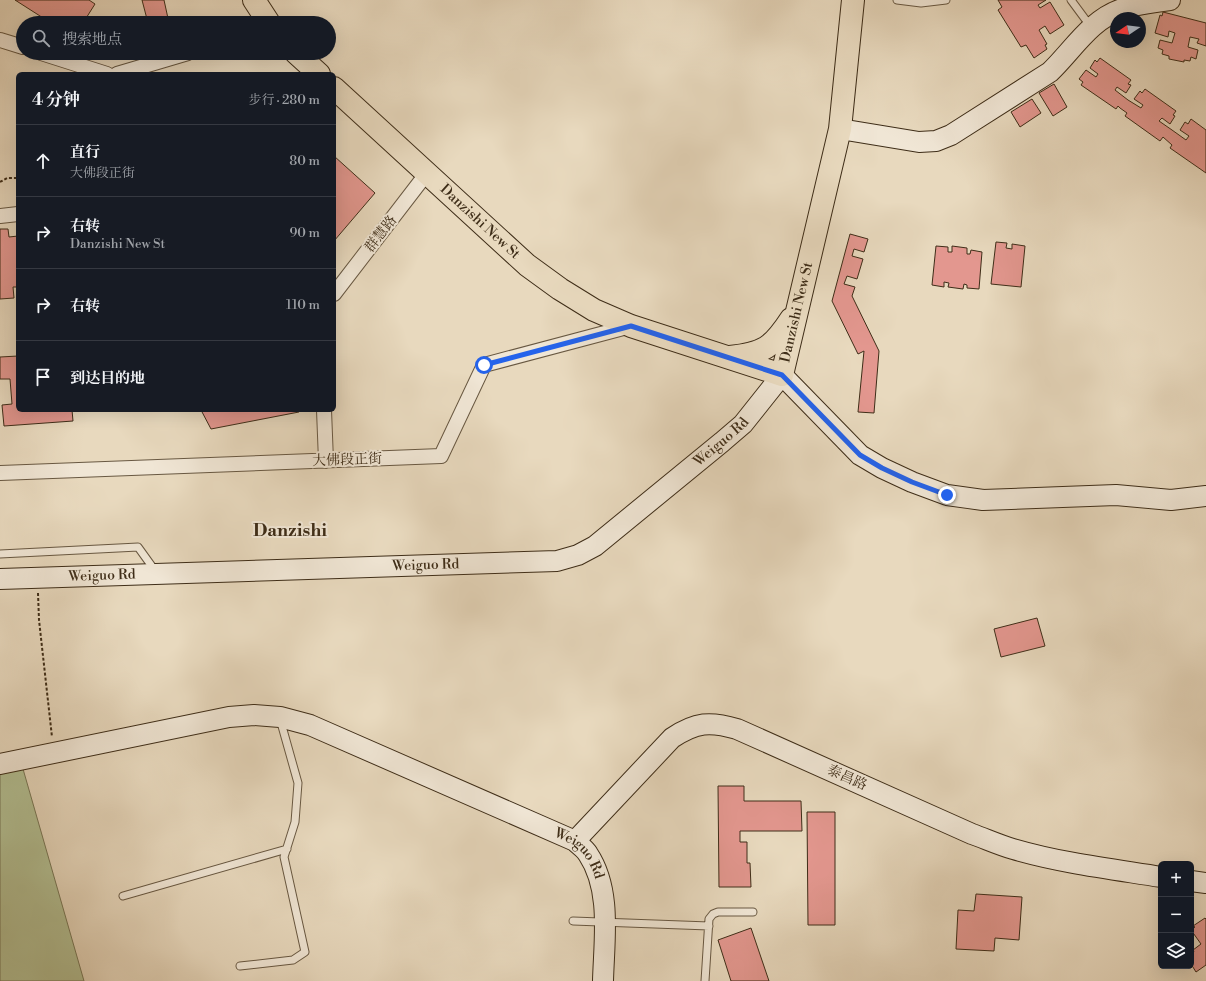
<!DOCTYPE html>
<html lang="zh">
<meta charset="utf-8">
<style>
body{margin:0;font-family:"Libre Bodoni","Noto Serif SC",serif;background:#20242c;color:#f1f3f6}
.controls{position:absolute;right:12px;bottom:12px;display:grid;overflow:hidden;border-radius:6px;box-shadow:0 4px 16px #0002}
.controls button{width:36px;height:36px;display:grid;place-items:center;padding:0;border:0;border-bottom:1px solid #363941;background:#171b24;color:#f1f3f6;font:20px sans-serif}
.compass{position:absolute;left:1110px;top:12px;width:36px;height:36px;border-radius:50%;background:#171b24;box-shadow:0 4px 16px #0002;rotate:257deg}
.stop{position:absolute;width:12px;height:12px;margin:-9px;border:3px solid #2563eb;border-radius:50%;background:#fff}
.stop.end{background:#2563eb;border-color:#fff;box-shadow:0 1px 4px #0008}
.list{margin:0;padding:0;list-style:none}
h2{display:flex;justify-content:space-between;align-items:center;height:52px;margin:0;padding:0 16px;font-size:17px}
h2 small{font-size:13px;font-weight:400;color:#9ea1a6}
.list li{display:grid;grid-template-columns:26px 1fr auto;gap:12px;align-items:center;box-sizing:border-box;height:72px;padding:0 16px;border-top:1px solid #363941}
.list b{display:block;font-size:15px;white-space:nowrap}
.list p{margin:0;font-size:13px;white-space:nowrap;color:#9ea1a6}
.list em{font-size:13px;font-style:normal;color:#9ea1a6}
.icon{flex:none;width:22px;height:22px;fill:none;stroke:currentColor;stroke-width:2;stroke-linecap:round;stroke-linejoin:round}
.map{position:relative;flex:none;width:1206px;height:981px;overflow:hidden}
.search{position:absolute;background:#171b24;box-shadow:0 4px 16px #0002;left:16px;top:16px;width:320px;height:44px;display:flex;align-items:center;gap:10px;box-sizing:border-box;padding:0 14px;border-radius:22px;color:#9ea1a6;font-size:15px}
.panel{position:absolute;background:#171b24;box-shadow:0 4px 16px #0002;left:16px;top:72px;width:320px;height:340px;border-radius:6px}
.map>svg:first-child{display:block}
</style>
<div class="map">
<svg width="1206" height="981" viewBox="0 0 1206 981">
<rect width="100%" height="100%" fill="#e8d9be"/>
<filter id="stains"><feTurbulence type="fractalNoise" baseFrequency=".005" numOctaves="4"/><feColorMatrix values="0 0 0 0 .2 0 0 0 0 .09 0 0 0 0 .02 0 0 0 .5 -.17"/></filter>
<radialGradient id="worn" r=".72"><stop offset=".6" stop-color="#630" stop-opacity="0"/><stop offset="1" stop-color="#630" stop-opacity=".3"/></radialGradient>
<path fill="#b3c094" stroke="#787656" d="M21,762L84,981H0V767Z"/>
<path fill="#e3978f" stroke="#3e2d18" d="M15,0H89L95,4L83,23H51Z
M142,0H164L169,23H148Z
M998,0H1046L1038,5L1040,8L1050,2L1064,25L1050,34L1045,26L1039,30L1047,44L1045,45L1047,49L1034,58L1026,45L1021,47L998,10L1002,7Z
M1163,12L1206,23V46L1197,43L1199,39L1190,37L1188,47L1198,50L1196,59L1191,57L1190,61L1184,60V62L1169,59V56L1162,54L1163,50L1158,48L1160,40L1172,43L1175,33L1169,31L1168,37L1155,33L1160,15L1162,16Z
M1100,58L1131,80L1128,84L1131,85L1126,93L1117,87L1115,90L1128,100L1141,108L1143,105L1134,99L1140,91L1142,93L1145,89L1176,111L1173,115L1175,116L1170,124L1162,118L1159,121L1172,130L1186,140L1189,136L1180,130L1185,122L1188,124L1191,119L1206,130V173L1170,148L1172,145L1163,137L1160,141L1125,116L1127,113L1120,108L1118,106L1116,109L1081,85L1083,82L1079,79L1086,70L1096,77L1098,74L1090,68L1095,60L1097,62Z
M1054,84L1067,107L1053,116L1039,93Z
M1032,99L1041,113L1020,127L1011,112Z
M334,156L375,193L334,241Z
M0,229H8L9,237L18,236V287H13L14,298L0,299Z
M850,234L868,239L864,252L854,249L852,256L863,259L857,279L847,276L844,284L855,287L852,296L879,351L874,413L858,412L864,351L858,354L832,301Z
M996,242L1007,243L1006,248L1012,249V244L1025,246L1021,287L991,284Z
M936,246L948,247V252H952V246L967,248V254H970L971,250L982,252L979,289L967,288V285L964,284L963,289L948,287L949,283L944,282V287L932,285Z
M18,356V410H72L73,421L4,426L2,405L12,404L10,379H0V357Z
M201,410H299V412L211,429Z
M1037,618L1045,646L1001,657L994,629Z
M718,786H744V801H801L802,831H740V842H747V863H750L751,887H719Z
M807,812H835V925H808Z
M976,894L1022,897L1019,940L995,938L994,951L956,949L958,910L974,911Z
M1205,918L1206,919V965L1196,972L1191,964V954L1194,952L1193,950L1201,944L1191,930L1195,927L1193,926Z
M751,928L769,981H731L718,940Z"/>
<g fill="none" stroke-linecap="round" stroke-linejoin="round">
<defs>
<path id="lane" d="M897,0L921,3L946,0
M1071,0L1091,27
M0,554L138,547L156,572
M123,896L287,849
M573,921L709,926
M240,966L293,960L305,952L284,857L295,822L298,783L280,719
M705,981L709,919L713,914L718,912H753"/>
<path id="street" d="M0,40L23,47
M41,53L107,74
M117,74L188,53
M0,216L18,214
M334,294L427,173
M324,410L326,461
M0,473L441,456L484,365L631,326"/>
<g id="secondary">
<path d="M840,129L919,142L936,141L951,135L1050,72C1072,51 1091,19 1122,9C1137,4 1154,2 1170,0"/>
<path id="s1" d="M0,579L557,561L578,555L595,546L722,442L743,424L782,375L860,455L882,468L912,482L947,495L983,500L1116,495L1171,500L1206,496"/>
<path id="s2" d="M0,764L229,717L254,715L280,717L310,725L575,841C579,845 585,849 588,854C612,890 604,940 603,981"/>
<path d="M575,841L672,738C696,722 710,721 737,729L972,834C986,839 999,845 1013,849C1061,863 1111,869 1161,877"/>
<path d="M1191,881L1206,883"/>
</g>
<g id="primary">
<path d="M254,0L269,23"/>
<path d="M296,53L319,74"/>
<path id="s3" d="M334,88L527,265L560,289L594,310L631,326L782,375L840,129L853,0"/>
<path d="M730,357C764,353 772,348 791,319"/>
</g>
</defs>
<use href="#lane" stroke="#685842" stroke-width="9"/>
<use href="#street" stroke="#685842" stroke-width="16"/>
<use href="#secondary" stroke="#3e2d18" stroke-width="22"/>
<use href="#primary" stroke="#3e2d18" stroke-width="24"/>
<path stroke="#3e2d18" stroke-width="2" stroke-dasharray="3 2" stroke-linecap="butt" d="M0,182L7,178H18
M38,593L39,620L52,737"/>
<use href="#lane" stroke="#f0e6d5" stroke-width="7"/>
<use href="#street" stroke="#f0e6d5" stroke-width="14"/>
<use href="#secondary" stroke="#f0e6d5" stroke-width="20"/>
<use href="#primary" stroke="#e8d9be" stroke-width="22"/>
</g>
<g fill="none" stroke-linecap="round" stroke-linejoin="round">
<path stroke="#2563eb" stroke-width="5" d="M484,365L631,326L782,375L860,455L882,468L912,482L947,495"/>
</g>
<g text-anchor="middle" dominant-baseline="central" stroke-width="4" stroke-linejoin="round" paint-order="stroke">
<g font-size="14" fill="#3e2d18" stroke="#f0e6d5">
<text stroke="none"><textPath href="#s3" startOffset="198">Danzishi New St</textPath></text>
<text transform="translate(381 234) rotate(-52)">群慧路</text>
<text stroke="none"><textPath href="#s3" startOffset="606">Danzishi New St</textPath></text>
<text stroke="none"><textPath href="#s1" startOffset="762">Weiguo Rd</textPath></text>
<text transform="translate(347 460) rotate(-2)">大佛段正街</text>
<text stroke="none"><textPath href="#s1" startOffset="426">Weiguo Rd</textPath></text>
<text stroke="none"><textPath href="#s1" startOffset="102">Weiguo Rd</textPath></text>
<text transform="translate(847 778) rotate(24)">泰昌路</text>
<text stroke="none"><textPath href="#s2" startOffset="617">Weiguo Rd</textPath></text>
</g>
<g font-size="18" font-weight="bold" fill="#3e2d18" stroke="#f0e6d5">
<text x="290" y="530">Danzishi</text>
</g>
</g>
<rect width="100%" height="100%" filter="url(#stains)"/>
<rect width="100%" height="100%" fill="url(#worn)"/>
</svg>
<div class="controls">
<button>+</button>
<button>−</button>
<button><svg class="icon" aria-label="layers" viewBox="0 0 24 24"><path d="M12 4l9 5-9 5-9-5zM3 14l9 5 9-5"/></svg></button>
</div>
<svg class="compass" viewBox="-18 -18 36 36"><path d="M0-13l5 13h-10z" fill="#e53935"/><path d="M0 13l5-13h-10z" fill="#9ea1a6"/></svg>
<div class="stop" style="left:484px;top:365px"></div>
<div class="stop end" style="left:947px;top:495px"></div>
<div class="search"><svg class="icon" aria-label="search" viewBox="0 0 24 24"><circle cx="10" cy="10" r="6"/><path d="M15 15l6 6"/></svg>搜索地点</div>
<section class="panel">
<h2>4 分钟<small>步行 · 280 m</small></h2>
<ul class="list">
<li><svg class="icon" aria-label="ahead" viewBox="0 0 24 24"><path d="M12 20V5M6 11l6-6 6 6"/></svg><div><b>直行</b><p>大佛段正街</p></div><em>80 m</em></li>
<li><svg class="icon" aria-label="right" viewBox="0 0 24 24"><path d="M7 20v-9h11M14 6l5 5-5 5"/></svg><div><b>右转</b><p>Danzishi New St</p></div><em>90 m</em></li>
<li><svg class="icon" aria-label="right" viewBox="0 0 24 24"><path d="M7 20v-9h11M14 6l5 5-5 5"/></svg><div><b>右转</b></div><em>110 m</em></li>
<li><svg class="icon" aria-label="arrive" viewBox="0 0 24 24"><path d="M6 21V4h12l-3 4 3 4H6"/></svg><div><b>到达目的地</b></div></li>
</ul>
</section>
</div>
